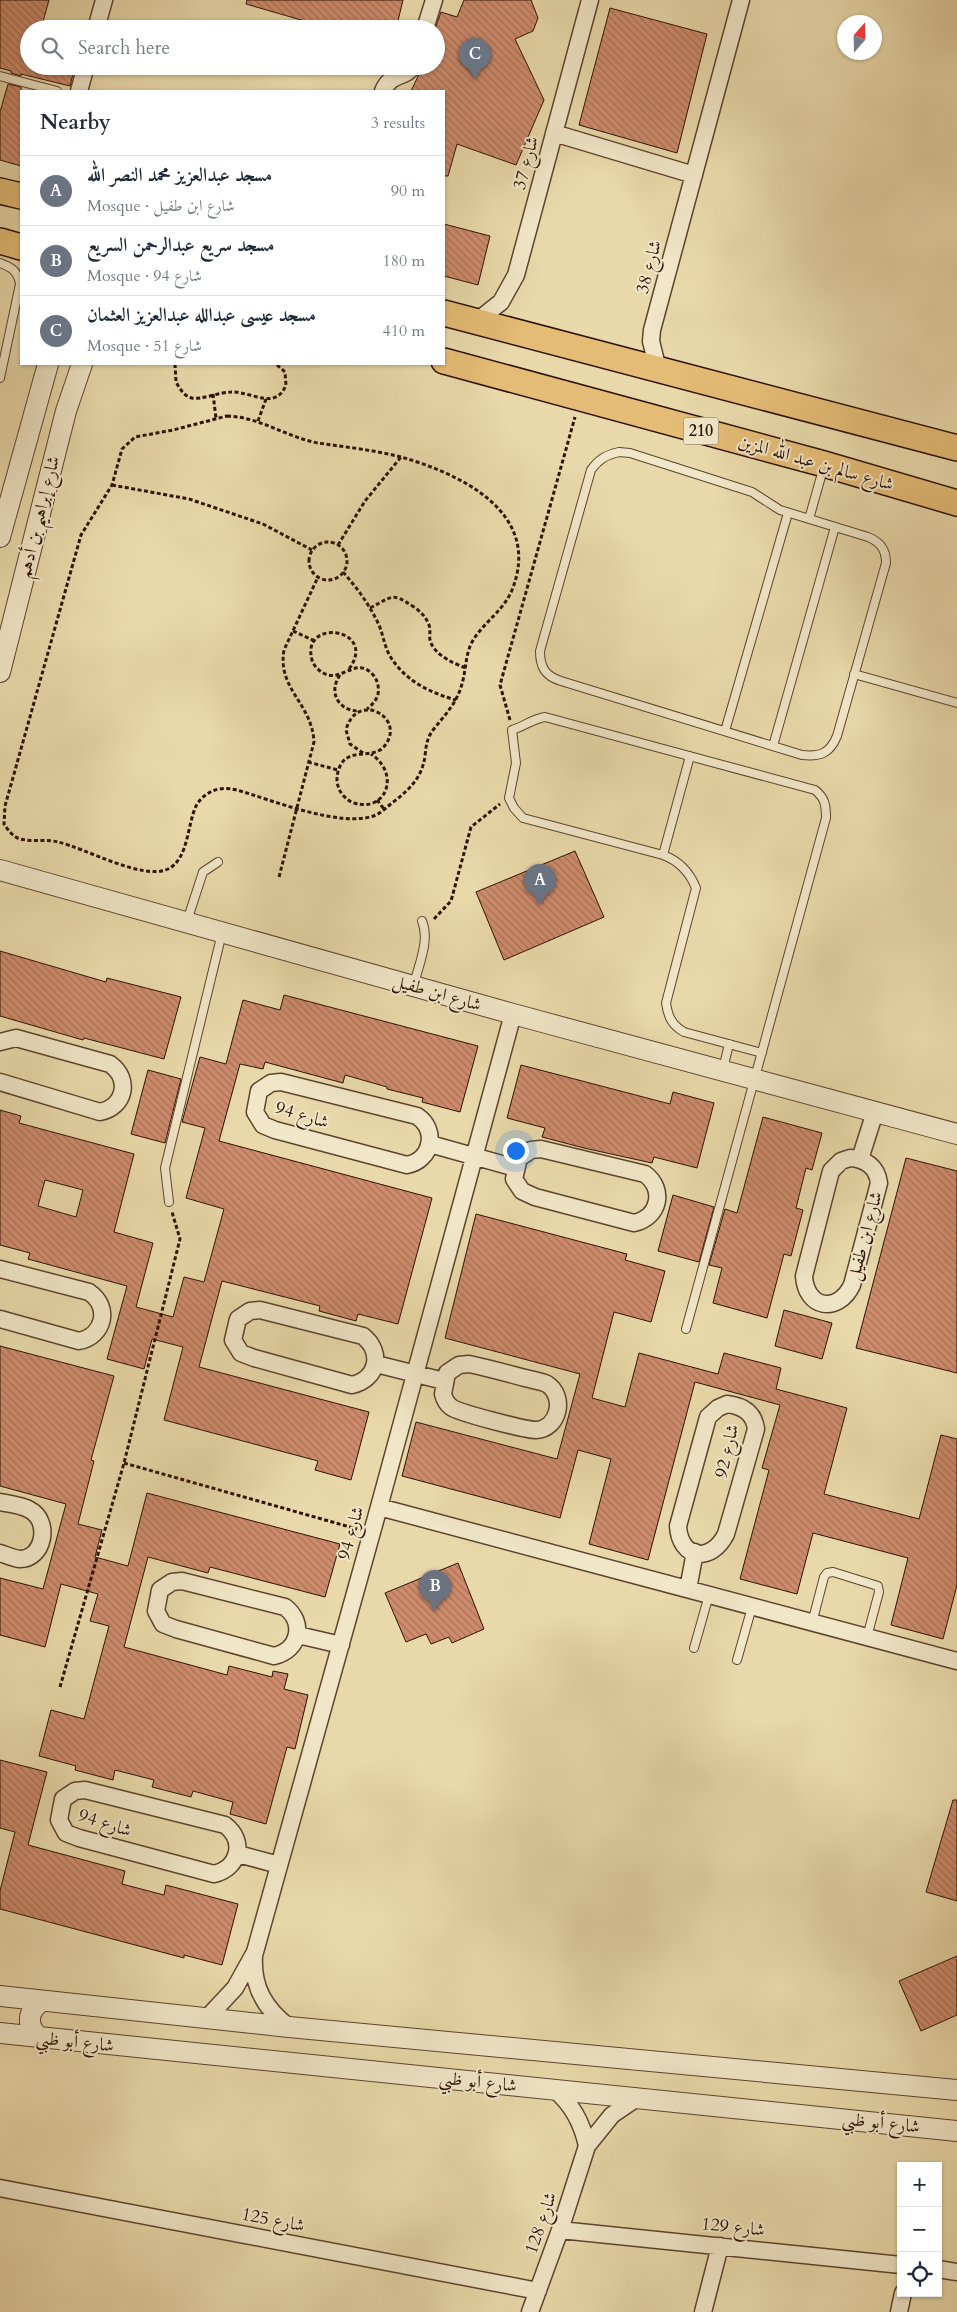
<!DOCTYPE html>
<meta charset="utf-8">
<style>
body{margin:0;font-family:Cardo,Amiri,serif;background:#f6f6f7;color:#1f2937}
.controls{position:absolute;right:15px;bottom:15px;display:grid;overflow:hidden;border-radius:0px;box-shadow:0 1px 4px #0004}
.controls button{width:45px;height:45px;display:grid;place-items:center;padding:0;border:0;border-bottom:1px solid #e0e1e3;background:#fff;color:#1f2937;font:25px sans-serif}
.compass{position:absolute;left:837px;top:15px;width:45px;height:45px;border-radius:50%;background:#fff;box-shadow:0 1px 4px #0004;rotate:20deg}
.you{position:absolute;left:515px;top:1150px;width:18px;height:18px;margin:-12px;border:4px solid #fff;border-radius:50%;background:#1a73e8;box-shadow:0 0 0 8px #1a73e833}
.badge{display:grid;place-items:center;width:32px;height:32px;border-radius:50%;background:#8f2418;color:#fff;font-size:16px;font-weight:700}
.pin{position:absolute;translate:-50% -41px;filter:drop-shadow(0 1px 2px #0008)}
.pin::after{content:'';position:absolute;top:26px;width:18px;height:15px;background:inherit;clip-path:polygon(0 0,100% 0,50% 100%)}
.list{margin:0;padding:0;list-style:none}
h2{display:flex;justify-content:space-between;align-items:center;height:65px;margin:0;padding:0 20px;font-size:21px}
h2 small{font-size:16px;font-weight:400;color:#747a83}
.list li{display:grid;grid-template-columns:32px 1fr auto;gap:15px;align-items:center;box-sizing:border-box;height:70px;padding:0 20px;border-top:1px solid #e0e1e3}
.list b{display:block;font-size:19px;white-space:nowrap}
.list p{margin:0;font-size:16px;white-space:nowrap;color:#747a83}
.list em{font-size:16px;font-style:normal;color:#747a83}
.icon{flex:none;width:28px;height:28px;fill:none;stroke:currentColor;stroke-width:2;stroke-linecap:round;stroke-linejoin:round}
.map{position:relative;flex:none;width:957px;height:2312px;overflow:hidden}
.search{position:absolute;background:#fff;box-shadow:0 1px 4px #0004;left:20px;top:20px;width:425px;height:55px;display:flex;align-items:center;gap:12px;box-sizing:border-box;padding:0 18px;border-radius:28px;color:#747a83;font-size:19px}
.panel{position:absolute;background:#fff;box-shadow:0 1px 4px #0004;left:20px;top:90px;width:425px;height:275px;border-radius:0px}
.map>svg:first-child{display:block}
</style>
<div class="map">
<svg width="957" height="2312" viewBox="0 0 957 2312">
<defs>
<pattern id="building-back-hatch" width="6" height="6" patternUnits="userSpaceOnUse" patternTransform="scale(1.25)"><rect width="6" height="6" fill="#ce8c6d"/><path d="M-1 5l2 2M0 0l6 6M5-1l2 2" fill="none" stroke="#a87157"/></pattern>
</defs>
<rect width="100%" height="100%" fill="#e9d9aa"/>
<filter id="stains"><feTurbulence type="fractalNoise" baseFrequency=".004" numOctaves="4"/><feColorMatrix values="0 0 0 0 .2 0 0 0 0 .09 0 0 0 0 .02 0 0 0 .5 -.17"/></filter>
<radialGradient id="worn" r=".72"><stop offset=".6" stop-color="#630" stop-opacity="0"/><stop offset="1" stop-color="#630" stop-opacity=".3"/></radialGradient>
<path fill="url(#building-back-hatch)" stroke="#2e1204" fill-rule="evenodd" d="M0,0H49L41,29H29V66H75L70,86L21,74V76L11,73V71L0,68Z
M247,0H403L396,29H332L246,4Z
M464,0H531L538,18L533,31L515,39L544,100L516,165L457,144L448,176H444V91H411L423,66H436V26L441,12L457,17Z
M610,8L707,34L677,153L579,125Z
M8,84L21,87V166L0,160V112Z
M444,224L490,236L478,285L444,276Z
M575,851L604,917L504,960L476,892Z
M0,951L106,982L107,978L181,997L164,1059L84,1038L83,1040L0,1016Z
M284,995L478,1046L460,1112L422,1102L423,1098L387,1089V1087L345,1075L343,1083L265,1062L263,1069L240,1064L219,1141L432,1198L398,1324L358,1314L356,1321L319,1311L320,1306L222,1281L199,1367L369,1412L351,1480L315,1470L318,1461L164,1420L183,1347L152,1339L144,1369L107,1359L127,1286L28,1259L30,1253L0,1245V1110L21,1116L19,1123L134,1154L114,1232L153,1243L136,1307L173,1317L184,1277L204,1282L224,1209L186,1198L205,1128L182,1122L200,1057L226,1064L243,1000L280,1010ZM45,1180L83,1190L76,1217L38,1206Z
M521,1065L670,1104L673,1092L714,1103L697,1168L654,1157L652,1163L584,1148L542,1137L545,1128L507,1118Z
M148,1070L181,1079L165,1143L131,1134Z
M763,1117L822,1133L812,1170L806,1168L796,1208L803,1210L791,1256L784,1254L767,1318L713,1303L722,1268L709,1265L725,1209L737,1213Z
M906,1158L957,1171V1373L856,1348Z
M673,1195L714,1207L699,1262L658,1251Z
M476,1214L627,1254L625,1260L665,1271L651,1322L614,1312L592,1398L625,1407L639,1353L718,1374L724,1353L781,1368L776,1389L847,1408L824,1494L919,1519L941,1435L957,1439V1585L943,1639L891,1625L908,1558L813,1533L797,1594L740,1579L769,1470L762,1468L780,1405L695,1382L648,1560L589,1544L611,1459L578,1450L560,1518L402,1476L416,1422L557,1459L580,1374L445,1338Z
M784,1310L832,1323L822,1359L775,1346Z
M0,1346L114,1376L91,1460L94,1461L78,1524L102,1530L95,1557L128,1566L147,1493L340,1544L325,1597L210,1567L208,1573L148,1557L124,1647L227,1675L229,1666L272,1677L273,1671L288,1674L284,1689L308,1695L295,1749L287,1747L266,1824L230,1814L233,1802L193,1791L191,1797L152,1787L154,1780L115,1770L113,1780L75,1770L76,1766L39,1756L51,1710L84,1719L109,1626L90,1621L98,1594L61,1584L45,1647L0,1635V1578L43,1589L66,1504L0,1486Z
M458,1563L484,1629L452,1643L449,1637L431,1644L426,1634L406,1642L385,1593Z
M0,1760L47,1772L28,1845L125,1871L122,1884L164,1895L166,1885L238,1904L222,1965L184,1955V1958L0,1909V1891L15,1832L0,1828Z
M953,1800H957V1901L926,1892Z
M957,1956V2015L921,2031L899,1981Z"/>
<g fill="none" stroke-linecap="round" stroke-linejoin="round">
<defs>
<path id="service" d="M0,76L57,91
M0,263C11,267 18,271 20,284L0,378
M619,452L630,453L752,492L780,510L868,537C880,542 886,549 886,563L837,736C830,753 821,757 802,755L561,681C545,676 540,667 540,651L591,470C599,459 606,455 619,452Z
M809,519L824,466
M854,674L957,703
M725,731L788,513
M773,746L835,527
M663,855L690,756
M187,921L203,872L218,862
M414,984C419,964 430,940 422,921
M723,1069L729,1044
M169,1202L165,1168L222,933
M686,1329L826,818C826,805 825,798 815,790L545,717C533,719 524,726 512,730L516,763L509,798L514,808L523,818L663,855C679,861 690,873 696,888L666,1003C668,1017 672,1025 684,1032L762,1053
M812,1623L824,1577L827,1573L833,1572L878,1586L879,1592L867,1637
M694,1648L709,1595
M737,1660L752,1607"/>
<path id="minor" d="M96,29L104,0
M425,29L434,0
M79,91L86,66
M383,91C391,72 405,79 413,66
M554,133L694,175
M476,322L501,302L516,275L590,0
M658,370L651,341L652,330L741,0
M0,1042L16,1038L110,1064C131,1079 125,1107 100,1112L0,1082
M281,1082L417,1116C438,1130 432,1160 407,1165L275,1130L263,1125L255,1112L259,1091L271,1083Z
M430,1144L516,1168
M541,1149L645,1174C665,1189 660,1217 634,1223L535,1197L522,1191L514,1179L519,1158L531,1150Z
M850,1158C866,1159 877,1167 879,1183L852,1285C838,1314 806,1309 804,1276L831,1171L841,1161Z
M860,1159L875,1112
M0,1269L89,1292C111,1307 104,1336 79,1341L0,1319
M260,1310L363,1336C383,1352 378,1379 352,1385L254,1358L241,1353L233,1340L238,1319L250,1311Z
M376,1364L444,1381
M469,1364C488,1368 506,1373 525,1378C532,1380 541,1381 547,1384C566,1396 559,1429 536,1430C526,1430 459,1413 451,1407C447,1404 444,1398 443,1394L447,1373L459,1365Z
M727,1404C743,1406 754,1413 756,1429L726,1534C711,1564 680,1559 678,1526L708,1417L718,1408Z
M0,1502C9,1504 22,1505 30,1510C51,1521 44,1560 19,1559C13,1558 6,1555 0,1553
M379,1507L957,1661
M182,1581L285,1607C305,1622 300,1650 274,1656L176,1629L163,1624L156,1611L160,1590L172,1582Z
M688,1589L695,1552
M298,1635L341,1645
M85,1790L225,1825C246,1841 239,1868 214,1874L79,1838L66,1833L59,1820L63,1799L75,1791Z
M238,1854L279,1865
M254,1956C252,1987 265,2009 289,2027
M207,2018L235,1988L255,1952L379,1507L513,1014
M554,2089C572,2104 582,2122 587,2146
M0,2188L538,2291
M560,2230L901,2265
M938,2269L957,2272
M530,2312L560,2230L587,2146L612,2115L637,2098
M703,2312L720,2246
M899,2312L903,2293"/>
<path id="tertiary" d="M0,537L48,364
M0,672L66,411L82,364
M0,870L513,1014L957,1134
M0,1996L289,2027L957,2090
M0,2033L957,2131
M41,2039C26,2027 26,2012 42,2001"/>
<path id="primary" d="M0,191L21,196
M0,241L21,247
M444,313L957,448
M444,361L824,464L957,503"/>
</defs>
<use href="#service" stroke="#5d442e" stroke-width="10"/>
<use href="#minor" stroke="#5d442e" stroke-width="19"/>
<use href="#tertiary" stroke="#5d442e" stroke-width="22"/>
<use href="#primary" stroke="#2e1204" stroke-width="28"/>
<path stroke="#2e1204" stroke-width="3" stroke-dasharray="4 2.5" stroke-linecap="butt" d="M175,364L176,382C180,389 184,396 192,398C201,400 220,392 231,392C243,391 262,401 273,398C280,396 283,392 286,385L285,372L276,364
M213,394L216,418
M227,416C260,417 286,437 318,443C345,447 374,450 401,457C461,474 543,513 512,590C503,612 481,624 471,644C465,657 466,673 461,687C456,704 444,716 433,730C427,738 426,746 425,756C422,778 409,790 392,803C387,807 382,812 376,815C342,829 272,800 237,790C220,786 207,790 197,804C187,823 189,859 168,869C143,881 85,848 58,842C46,839 33,842 20,839C13,837 8,830 4,824L5,806L81,535L112,485L122,449L135,437L173,430Z
M258,421L266,399
M112,485L189,499L263,524L312,550
M309 561a19 19 0 1 1 38 0a19 19 0 1 1-38 0Z
M338,545L365,501L401,457
M343,572C357,588 369,604 378,623C383,633 384,646 390,656C404,680 430,693 456,700
M370,608C394,596 391,592 414,607C421,612 426,617 429,625C431,630 429,635 430,640C434,655 453,663 466,668
M293,631L315,641
M349,669C379,628 300,617 312,660C314,667 321,673 328,675C345,679 358,656 374,676C378,681 379,688 378,694C376,701 372,705 367,709
M340,675C328,692 338,711 359,711
M510,720L500,685L575,417
M363,753L350,744L346,730C356,691 405,716 386,744C374,763 345,743 338,772C336,779 337,785 340,791C343,796 348,801 354,803C386,813 401,774 371,754
M308,762L338,770
M377,800L384,809
M279,877L314,742C312,703 277,689 284,650L318,577
M434,919L451,901L471,827L500,804
M124,1463L357,1529
M60,1687L124,1463L180,1239L172,1212"/>
<use href="#service" stroke="#f1e6c8" stroke-width="8"/>
<use href="#minor" stroke="#f1e6c8" stroke-width="16"/>
<use href="#tertiary" stroke="#f1e6c8" stroke-width="20"/>
<use href="#primary" stroke="#e4bc75" stroke-width="25"/>
</g>
<g text-anchor="middle" dominant-baseline="central" stroke-width="4" stroke-linejoin="round" paint-order="stroke">
<rect fill="#f1e6c8" stroke="#68523f" stroke-width="1" x="683.5" y="417.5" width="35" height="27" rx="4"/>
<g font-size="16" font-weight="bold" fill="#2e1204">
<text x="701" y="431">210</text>
</g>
<g font-size="18" fill="#2e1204" stroke="#f1e6c8">
<text transform="translate(526 163) rotate(-75)">شارع 37</text>
<text transform="translate(649 267) rotate(-75)">شارع 38</text>
<text transform="translate(816 463) rotate(16)">شارع سالم بن عبد الله المزين</text>
<text transform="translate(39 517) rotate(-76)">شارع إبراهيم بن أدهم</text>
<text transform="translate(437 993) rotate(16)">شارع ابن طفيل</text>
<text transform="translate(302 1115) rotate(17)">شارع 94</text>
<text transform="translate(865 1236) rotate(-75)">شارع ابن طفيل</text>
<text transform="translate(727 1451) rotate(-77)">شارع 92</text>
<text transform="translate(351 1533) rotate(-74)">شارع 94</text>
<text transform="translate(105 1823) rotate(18)">شارع 94</text>
<text transform="translate(75 2042) rotate(6)">شارع أبو ظبي</text>
<text transform="translate(478 2082) rotate(6)">شارع أبو ظبي</text>
<text transform="translate(881 2123) rotate(6)">شارع أبو ظبي</text>
<text transform="translate(273 2220) rotate(11)">شارع 125</text>
<text transform="translate(541 2223) rotate(-71)">شارع 128</text>
<text transform="translate(733 2227) rotate(6)">شارع 129</text>
</g>
</g>
<rect width="100%" height="100%" filter="url(#stains)"/>
<rect width="100%" height="100%" fill="url(#worn)"/>
</svg>
<div class="controls">
<button>+</button>
<button>−</button>
<button><svg class="icon" aria-label="locate" viewBox="0 0 24 24"><circle cx="12" cy="12" r="6"/><path d="M12 2v4M12 18v4M2 12h4M18 12h4"/></svg></button>
</div>
<svg class="compass" viewBox="-18 -18 36 36"><path d="M0-13l5 13h-10z" fill="#e53935"/><path d="M0 13l5-13h-10z" fill="#747a83"/></svg>
<div class="you"></div>
<div class="pin badge" style="left:540px;top:905px;background:#6b7280">A</div>
<div class="pin badge" style="left:435px;top:1611px;background:#6b7280">B</div>
<div class="pin badge" style="left:475px;top:79px;background:#6b7280">C</div>
<div class="search"><svg class="icon" aria-label="search" viewBox="0 0 24 24"><circle cx="10" cy="10" r="6"/><path d="M15 15l6 6"/></svg>Search here</div>
<section class="panel">
<h2>Nearby<small>3 results</small></h2>
<ul class="list">
<li><span class="badge" style="background:#6b7280">A</span><div><b>مسجد عبدالعزيز محمد النصر الله</b><p>Mosque · شارع ابن طفيل</p></div><em>90 m</em></li>
<li><span class="badge" style="background:#6b7280">B</span><div><b>مسجد سريع عبدالرحمن السريع</b><p>Mosque · شارع 94</p></div><em>180 m</em></li>
<li><span class="badge" style="background:#6b7280">C</span><div><b>مسجد عيسى عبدالله عبدالعزيز العثمان</b><p>Mosque · 51 شارع</p></div><em>410 m</em></li>
</ul>
</section>
</div>
